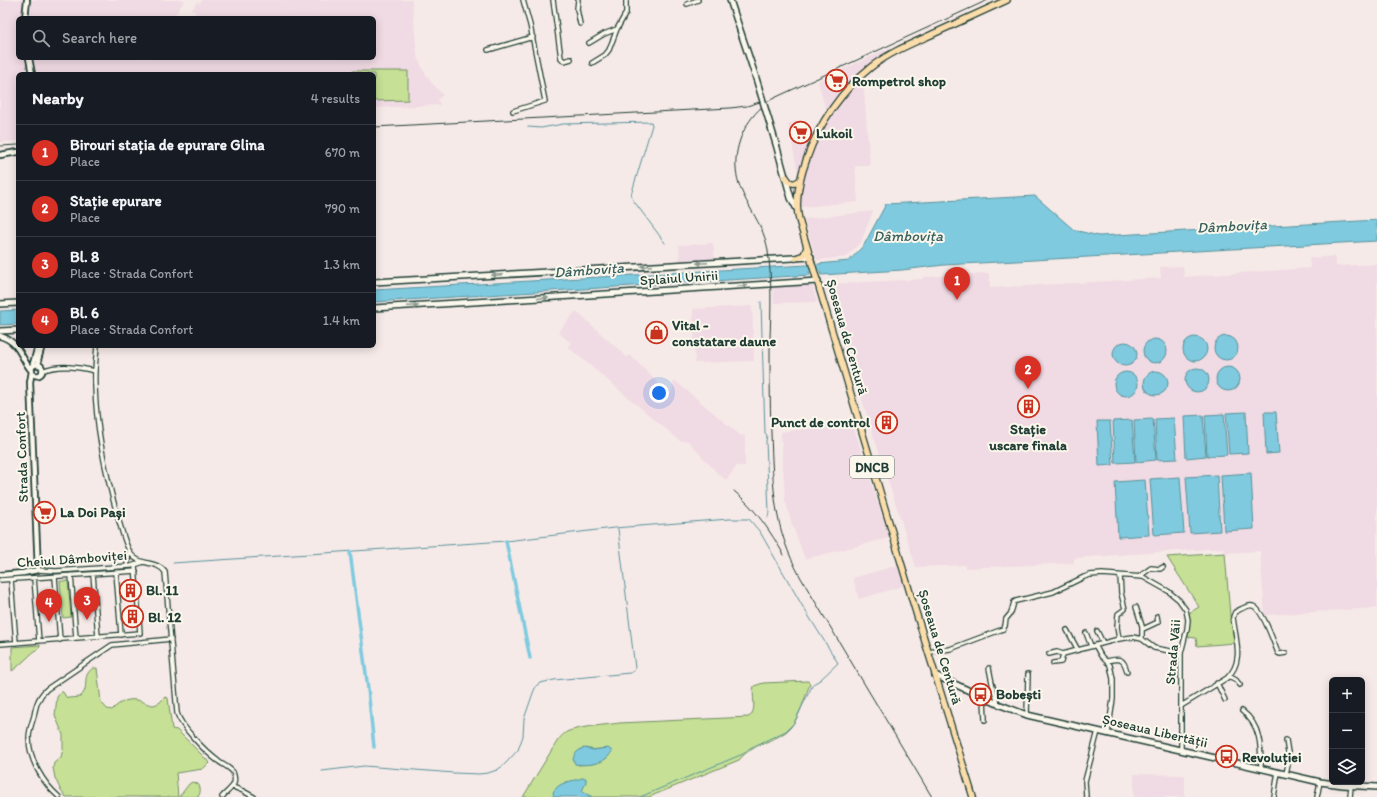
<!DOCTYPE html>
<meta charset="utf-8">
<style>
body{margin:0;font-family:Itim,sans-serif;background:#20242c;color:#f1f3f6}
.controls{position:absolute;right:12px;bottom:12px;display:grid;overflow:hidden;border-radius:6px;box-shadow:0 2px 10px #0003}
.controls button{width:36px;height:36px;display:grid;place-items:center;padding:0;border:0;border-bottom:1px solid #363941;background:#171b24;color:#f1f3f6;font:20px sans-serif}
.you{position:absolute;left:659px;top:393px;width:14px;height:14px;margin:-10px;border:3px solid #fff;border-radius:50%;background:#1a73e8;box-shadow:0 0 0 6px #1a73e833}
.badge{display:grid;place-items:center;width:26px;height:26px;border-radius:50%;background:#d93025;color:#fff;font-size:13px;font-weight:700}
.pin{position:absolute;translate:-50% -33px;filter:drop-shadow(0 1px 2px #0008)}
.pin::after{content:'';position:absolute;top:21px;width:14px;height:12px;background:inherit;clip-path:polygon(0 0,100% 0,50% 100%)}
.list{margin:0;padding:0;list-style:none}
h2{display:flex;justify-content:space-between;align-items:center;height:52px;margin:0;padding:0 16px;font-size:17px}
h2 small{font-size:13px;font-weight:400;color:#9ea1a6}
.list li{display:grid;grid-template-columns:26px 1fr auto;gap:12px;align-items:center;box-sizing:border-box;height:56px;padding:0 16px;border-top:1px solid #363941}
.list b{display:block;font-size:15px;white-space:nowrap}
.list p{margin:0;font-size:13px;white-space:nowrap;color:#9ea1a6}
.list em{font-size:13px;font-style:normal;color:#9ea1a6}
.icon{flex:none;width:22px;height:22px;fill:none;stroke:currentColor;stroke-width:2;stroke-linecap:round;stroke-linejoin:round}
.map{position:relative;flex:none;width:1377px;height:797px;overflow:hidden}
.search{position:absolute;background:#171b24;box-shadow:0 2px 10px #0003;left:16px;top:16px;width:360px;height:44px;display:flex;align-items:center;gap:10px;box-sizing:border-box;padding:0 14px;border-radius:6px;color:#9ea1a6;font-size:15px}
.panel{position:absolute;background:#171b24;box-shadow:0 2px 10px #0003;left:16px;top:72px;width:360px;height:276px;border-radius:6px}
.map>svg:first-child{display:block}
</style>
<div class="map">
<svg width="1377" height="797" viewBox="0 0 1377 797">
<rect width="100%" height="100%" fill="#f6eae8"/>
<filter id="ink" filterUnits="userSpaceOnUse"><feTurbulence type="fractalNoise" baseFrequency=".025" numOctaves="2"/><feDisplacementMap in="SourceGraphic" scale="8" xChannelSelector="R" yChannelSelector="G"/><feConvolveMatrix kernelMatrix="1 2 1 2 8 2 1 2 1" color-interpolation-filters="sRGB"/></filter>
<g filter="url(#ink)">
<path fill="#f0dae3" d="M0,0H185L173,18H18V58H374V18H192L196,12L192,10L197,2L200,3L202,0H320L322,1L323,0H412L417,55L423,70L432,83L443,95L438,99L440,105L374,108V74H18V141L0,142Z
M885,50L889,59L863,79L870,166H855L858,202L801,207L800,200L803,175L798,173L788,124L800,120L810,137L826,110L818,81Z
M873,211L861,242L846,257L817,260L804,219Z
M713,243L715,260L680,262L679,245Z
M1335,256L1336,266L1377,264V608L1265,615L1260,551L1225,553L1224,548L1074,558V563L965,568V565L916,567L826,288L828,284L923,279V277L989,273L990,288L1161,278L1160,267L1183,266L1184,277L1310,268L1309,258Z
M812,285L817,302L774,303L773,287Z
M752,306L754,361L695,363L693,309Z
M576,311L627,357L630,355L670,395L673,388L674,380L740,435L745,436V466H737L726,480L718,474L688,441H680L568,347L572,344L558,332Z
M852,422L889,538L805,559L791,521L785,500L781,432Z
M898,565L903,586L859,599L853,578Z
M1134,774L1185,775V797H1134Z"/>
<path fill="#c6e096" stroke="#728e65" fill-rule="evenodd" d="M353,71H408V100L374,101V74H353Z
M1225,553L1230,615L1235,643L1197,646L1196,638L1188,637L1189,613L1199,607L1167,557Z
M60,581H68L71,617L63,618Z
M40,645V647C30,654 22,664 12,671V647Z
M93,668H97L101,702L107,709L112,710C119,702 130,697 141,701C146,703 149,705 154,705L159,703L165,697L168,698L172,729L177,730L207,760L209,763L203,769L176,773L178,797H66L61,791L55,778L53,768L54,763L61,757L63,749V735L55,715L57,697L61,692H63L66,697L69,698L80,697C91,687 80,677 93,668Z
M808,681L810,684C804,699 799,721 787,731C776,740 762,742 751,750C746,752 743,756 739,760L649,797H592L582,791L583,787L574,781L565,782L554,797H523L558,740C560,738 562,735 565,733C573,727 607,725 619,723L749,717C758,710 751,696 754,686L763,683ZM586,748C595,752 604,746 611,751C606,765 590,764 578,765Z
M192,782L198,784C201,788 201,792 198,797H179L189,784Z"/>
<path fill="#7fcadf" stroke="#59929b" d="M1035,196L1074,230L1099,236L1377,220V241L944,265L902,270L821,275L818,264L849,261L864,245L886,204Z
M807,265L810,275L374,302V290Z
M18,310V324L0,325V311Z
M1214 348a12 12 0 1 1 24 0a12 12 0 1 1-24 0Z
M1183 349a12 12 0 1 1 24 0a12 12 0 1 1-24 0Z
M1143 351a12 12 0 1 1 24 0a12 12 0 1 1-24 0Z
M1113 354a12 12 0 1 1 24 0a12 12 0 1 1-24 0Z
M1216 379a12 12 0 1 1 24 0a12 12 0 1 1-24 0Z
M1185 380a12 12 0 1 1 24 0a12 12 0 1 1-24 0Z
M1144 383a12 12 0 1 1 24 0a12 12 0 1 1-24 0Z
M1114 384a12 12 0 1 1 24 0a12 12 0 1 1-24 0Z
M1246,412L1248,453L1229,454L1226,413Z
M1264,412H1276L1279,453L1266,454Z
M1224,414L1227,455L1207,456L1205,415Z
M1203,415L1206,456L1186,458L1184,416Z
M1174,418L1177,459L1157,460L1155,419Z
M1153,419L1156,460L1136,462L1134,420Z
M1132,420L1135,462L1115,463L1113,421Z
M1097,421H1110L1113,465L1099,466Z
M1251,473L1254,529L1224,531L1221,475Z
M1217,475L1220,531L1190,533L1186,477Z
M1180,477L1184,533L1154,535L1150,479Z
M1145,480L1149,535L1118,537L1115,482Z
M584,748L593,750L608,748L612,751C606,764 588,766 575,764L573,759C575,753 578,750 584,748Z
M582,778H586V782L582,791L592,797H554L553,792C560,781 571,782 582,778Z"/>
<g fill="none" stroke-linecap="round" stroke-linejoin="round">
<path stroke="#59929b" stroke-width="1" d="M528,127L541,128L563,124L651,122L652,125L631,195L633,200L665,243
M761,302L765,433L767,435L766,441L769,512L768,517
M173,563L506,541L614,528L729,519H749L760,532L803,607L838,663L820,680L813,684L794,723L786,731L750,748L743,754L640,797
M322,771L364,766L454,773L479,774L488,773L497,770L504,765L518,750L523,736L524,719L533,693L536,686L540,683L554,680L630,673L634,671L635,668L618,529"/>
<path stroke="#7fcadf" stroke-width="3.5" d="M506,541L530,658
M350,552L368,689L374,747"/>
<path stroke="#7fcadf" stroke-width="5.5" d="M801,269L827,267"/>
<defs>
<path id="minor" d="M553,0L561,58L564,61L571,59
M578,0L577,9L580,24
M687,4L698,0
M589,43L604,34L617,29
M488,50L533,37
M592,63L605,55L609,50L617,29L626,13V0
M513,111L545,101L530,25L523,0
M97,346C96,359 94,372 95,386C96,426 106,475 117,514C121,527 124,543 131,554C139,566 157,560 165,572L177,713C181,727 206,752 218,761C223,765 229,767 233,772C238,786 230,788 222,797
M42,371C59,364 78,367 95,371
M127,566L129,552
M38,570L56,571L131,566L144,562
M116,572L121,635
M93,574L98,637
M71,575L76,638
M1140,576L1151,568L1160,569L1163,567
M55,577L60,640
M34,578L39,641
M0,580L136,571
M11,580L16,643
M1136,607L1142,626V639
M1143,629L1158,622L1157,616
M1067,630L1078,650
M1097,631L1103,643
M1086,633L1091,646
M1119,639L1117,627L1118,614L1125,609L1121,593L1120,576
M0,644L140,633L135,565
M1095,645L1101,656L1110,665L1113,679V699L1108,733
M928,652L950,649L1003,629L1005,626L1006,619L1011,613L1014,602L1016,601L1053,592L1084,577L1090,575L1102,574L1143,577L1168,591L1179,600L1186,610L1188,620L1187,629L1181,653V750
M1049,654L1057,652L1063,654L1119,639L1133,637L1142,639L1154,648L1181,653
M1107,661C1120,658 1124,658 1127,672
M1053,663L1061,662L1063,654
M989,668L992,683L998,704
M1229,676L1236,680L1240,685
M1217,683L1225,700
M984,698L985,720
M1181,706L1227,678C1245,661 1235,638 1233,617L1235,612C1240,610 1248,604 1253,606C1263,609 1274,644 1278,653L1280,654L1286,653
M1242,711C1261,725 1261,747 1261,768
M1027,715L1028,674
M1286,774L1289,759L1286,740
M233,787L243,791L254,797
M59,797C43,783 29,760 29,738C29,730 32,723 34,716C36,705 38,697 47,689L112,645L171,639
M1086,797L1085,781L1098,731
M1274,797L1278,772
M1317,797L1320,782
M1350,797L1351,786"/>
<path id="tertiary" d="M25,18L27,0
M29,58L32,74
M0,155L18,152
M0,336C20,342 20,357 31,370
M31.5 370a5.5 5.5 0 1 1 11 0a5.5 5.5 0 1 1-11 0Z
M39,365L38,360L42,346
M32,367L38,346
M0,575L23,573L38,570L30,382L32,371"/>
<path id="secondary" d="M730,0L755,75
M776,144L791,198L797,209
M374,282L811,257
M0,304L18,303
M374,308L818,281
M0,331L18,330
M935,675L998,704L1027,715L1320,782L1343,785L1377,787"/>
<path id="primary" d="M786,177C789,183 794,186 800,180
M796,258L804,255L807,247
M973,797L914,606L799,220C794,199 800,177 807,158C819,123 842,90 871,67C890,52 913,43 935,33C959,22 983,11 1007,0"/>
</defs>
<use href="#minor" stroke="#1f3d34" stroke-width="6"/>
<use href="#tertiary" stroke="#1f3d34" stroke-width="8"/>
<use href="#secondary" stroke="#1f3d34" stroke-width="8"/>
<use href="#primary" stroke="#1f3d34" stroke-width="8"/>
<use href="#minor" stroke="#fbf7ec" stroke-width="3.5"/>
<use href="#tertiary" stroke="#fbf7ec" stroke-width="4.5"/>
<use href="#secondary" stroke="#fbf7ec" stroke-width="5"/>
<use href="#primary" stroke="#fbddab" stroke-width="5.5"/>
<path stroke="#1f3d34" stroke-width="1" d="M374,127L730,108L747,106L766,100
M0,146L18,145
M734,491C756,509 770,531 784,555
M932,797L801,578C773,528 773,488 771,432C770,401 770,370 770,339C771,310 772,280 768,251C763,216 733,196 736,159C738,134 752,112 772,99L988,0"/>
<defs>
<path id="secondary-bridge" d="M755,75L776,144"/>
</defs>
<use href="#secondary-bridge" stroke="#1f3d34" stroke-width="8" stroke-linecap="butt"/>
<use href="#secondary-bridge" stroke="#fbf7ec" stroke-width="5"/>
</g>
<defs><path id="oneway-solid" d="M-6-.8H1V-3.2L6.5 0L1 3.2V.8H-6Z"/></defs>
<g fill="#8d9a90">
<use href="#oneway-solid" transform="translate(702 263) rotate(177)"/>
<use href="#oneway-solid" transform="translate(646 266) rotate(177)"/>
<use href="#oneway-solid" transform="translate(497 275) rotate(177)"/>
<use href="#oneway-solid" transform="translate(742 286) rotate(-4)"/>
<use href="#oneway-solid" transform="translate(543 298) rotate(-3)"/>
<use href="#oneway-solid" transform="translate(413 306) rotate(-3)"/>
</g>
</g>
<defs>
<symbol id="supermarket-ring" viewBox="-11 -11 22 22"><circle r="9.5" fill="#fbf7ec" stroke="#c8321e" stroke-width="1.5"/><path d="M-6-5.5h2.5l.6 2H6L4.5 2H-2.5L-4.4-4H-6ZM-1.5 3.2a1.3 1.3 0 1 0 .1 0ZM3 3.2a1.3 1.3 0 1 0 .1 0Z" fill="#c8321e"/></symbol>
<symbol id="shop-ring" viewBox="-11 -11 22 22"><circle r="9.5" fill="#fbf7ec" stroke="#c8321e" stroke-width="1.5"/><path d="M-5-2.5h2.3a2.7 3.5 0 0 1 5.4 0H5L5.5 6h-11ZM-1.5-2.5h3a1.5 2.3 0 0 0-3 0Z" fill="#c8321e"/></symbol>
<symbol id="building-ring" viewBox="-11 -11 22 22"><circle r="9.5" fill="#fbf7ec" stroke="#c8321e" stroke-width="1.5"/><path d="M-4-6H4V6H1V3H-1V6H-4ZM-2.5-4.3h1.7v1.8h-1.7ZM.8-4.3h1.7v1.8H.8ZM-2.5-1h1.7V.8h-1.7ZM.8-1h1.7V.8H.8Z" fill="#c8321e"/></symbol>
<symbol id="bus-ring" viewBox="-11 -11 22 22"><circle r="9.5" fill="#fbf7ec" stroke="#c8321e" stroke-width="1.5"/><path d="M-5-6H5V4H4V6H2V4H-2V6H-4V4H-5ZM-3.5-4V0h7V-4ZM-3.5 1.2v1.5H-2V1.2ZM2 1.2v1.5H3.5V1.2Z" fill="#c8321e"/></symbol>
</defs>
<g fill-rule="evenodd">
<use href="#supermarket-ring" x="824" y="68" width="25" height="25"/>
<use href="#supermarket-ring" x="788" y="120" width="25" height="25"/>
<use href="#shop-ring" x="644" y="320" width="25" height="25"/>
<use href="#building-ring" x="1016" y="394" width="25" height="25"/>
<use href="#building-ring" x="874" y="410" width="25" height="25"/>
<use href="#supermarket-ring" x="32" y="500" width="25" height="25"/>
<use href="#building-ring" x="118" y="578" width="25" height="25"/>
<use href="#building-ring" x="120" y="604" width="25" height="25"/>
<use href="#bus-ring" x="968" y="682" width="25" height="25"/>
<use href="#bus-ring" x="1214" y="744" width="25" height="25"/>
</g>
<g text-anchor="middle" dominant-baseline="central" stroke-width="4" stroke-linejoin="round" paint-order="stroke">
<rect fill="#fbf7ec" stroke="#61756b" stroke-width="1" x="850" y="456" width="44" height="22" rx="3"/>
<g font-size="13" font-weight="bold" fill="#1f3d34">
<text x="872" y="467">DNCB</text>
</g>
<g font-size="14" font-weight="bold" fill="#1f3d34" stroke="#fbf7ec" text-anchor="start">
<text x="852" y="81">Rompetrol shop</text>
<text x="816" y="133">Lukoil</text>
<text x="672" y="325">Vital -<tspan x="672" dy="16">constatare daune</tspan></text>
<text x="870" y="422" text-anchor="end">Punct de control</text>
<text x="1028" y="429" text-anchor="middle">Stație<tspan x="1028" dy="16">uscare finala</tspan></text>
<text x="60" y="512">La Doi Pași</text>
<text x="146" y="590">Bl. 11</text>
<text x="148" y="617">Bl. 12</text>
<text x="996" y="694">Bobești</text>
<text x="1242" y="757">Revoluției</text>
</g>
<g font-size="14" fill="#1f3d34" stroke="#fbf7ec">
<text transform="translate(679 278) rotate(-4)">Splaiul Unirii</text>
<text transform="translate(847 337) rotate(74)">Șoseaua de Centură</text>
<text transform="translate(22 457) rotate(-92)">Strada Confort</text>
<text transform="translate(72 559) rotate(-4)">Cheiul Dâmboviței</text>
<text transform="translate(940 647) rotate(73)">Șoseaua de Centură</text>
<text transform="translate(1173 652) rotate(-85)">Strada Văii</text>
<text transform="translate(1155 731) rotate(13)">Șoseaua Libertății</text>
</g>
<g font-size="15" font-style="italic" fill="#37605f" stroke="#fbf7ec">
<text transform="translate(1232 226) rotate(-3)">Dâmbovița</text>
<text x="908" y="236">Dâmbovița</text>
<text transform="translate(589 270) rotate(-4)">Dâmbovița</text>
</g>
</g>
</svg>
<div class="controls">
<button>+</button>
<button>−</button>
<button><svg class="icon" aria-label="layers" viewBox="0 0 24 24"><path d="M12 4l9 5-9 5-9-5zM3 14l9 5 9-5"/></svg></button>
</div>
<div class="you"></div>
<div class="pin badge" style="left:957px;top:300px">1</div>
<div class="pin badge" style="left:1028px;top:389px">2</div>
<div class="pin badge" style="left:87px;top:620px">3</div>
<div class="pin badge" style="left:49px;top:622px">4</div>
<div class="search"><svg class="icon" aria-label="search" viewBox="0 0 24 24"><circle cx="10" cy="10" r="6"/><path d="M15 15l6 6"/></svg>Search here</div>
<section class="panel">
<h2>Nearby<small>4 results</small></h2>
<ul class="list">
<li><span class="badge">1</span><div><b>Birouri stația de epurare Glina</b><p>Place</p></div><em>670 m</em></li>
<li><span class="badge">2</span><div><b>Stație epurare</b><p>Place</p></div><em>790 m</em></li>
<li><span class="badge">3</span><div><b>Bl. 8</b><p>Place · Strada Confort</p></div><em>1.3 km</em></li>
<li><span class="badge">4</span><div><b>Bl. 6</b><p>Place · Strada Confort</p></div><em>1.4 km</em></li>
</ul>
</section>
</div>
